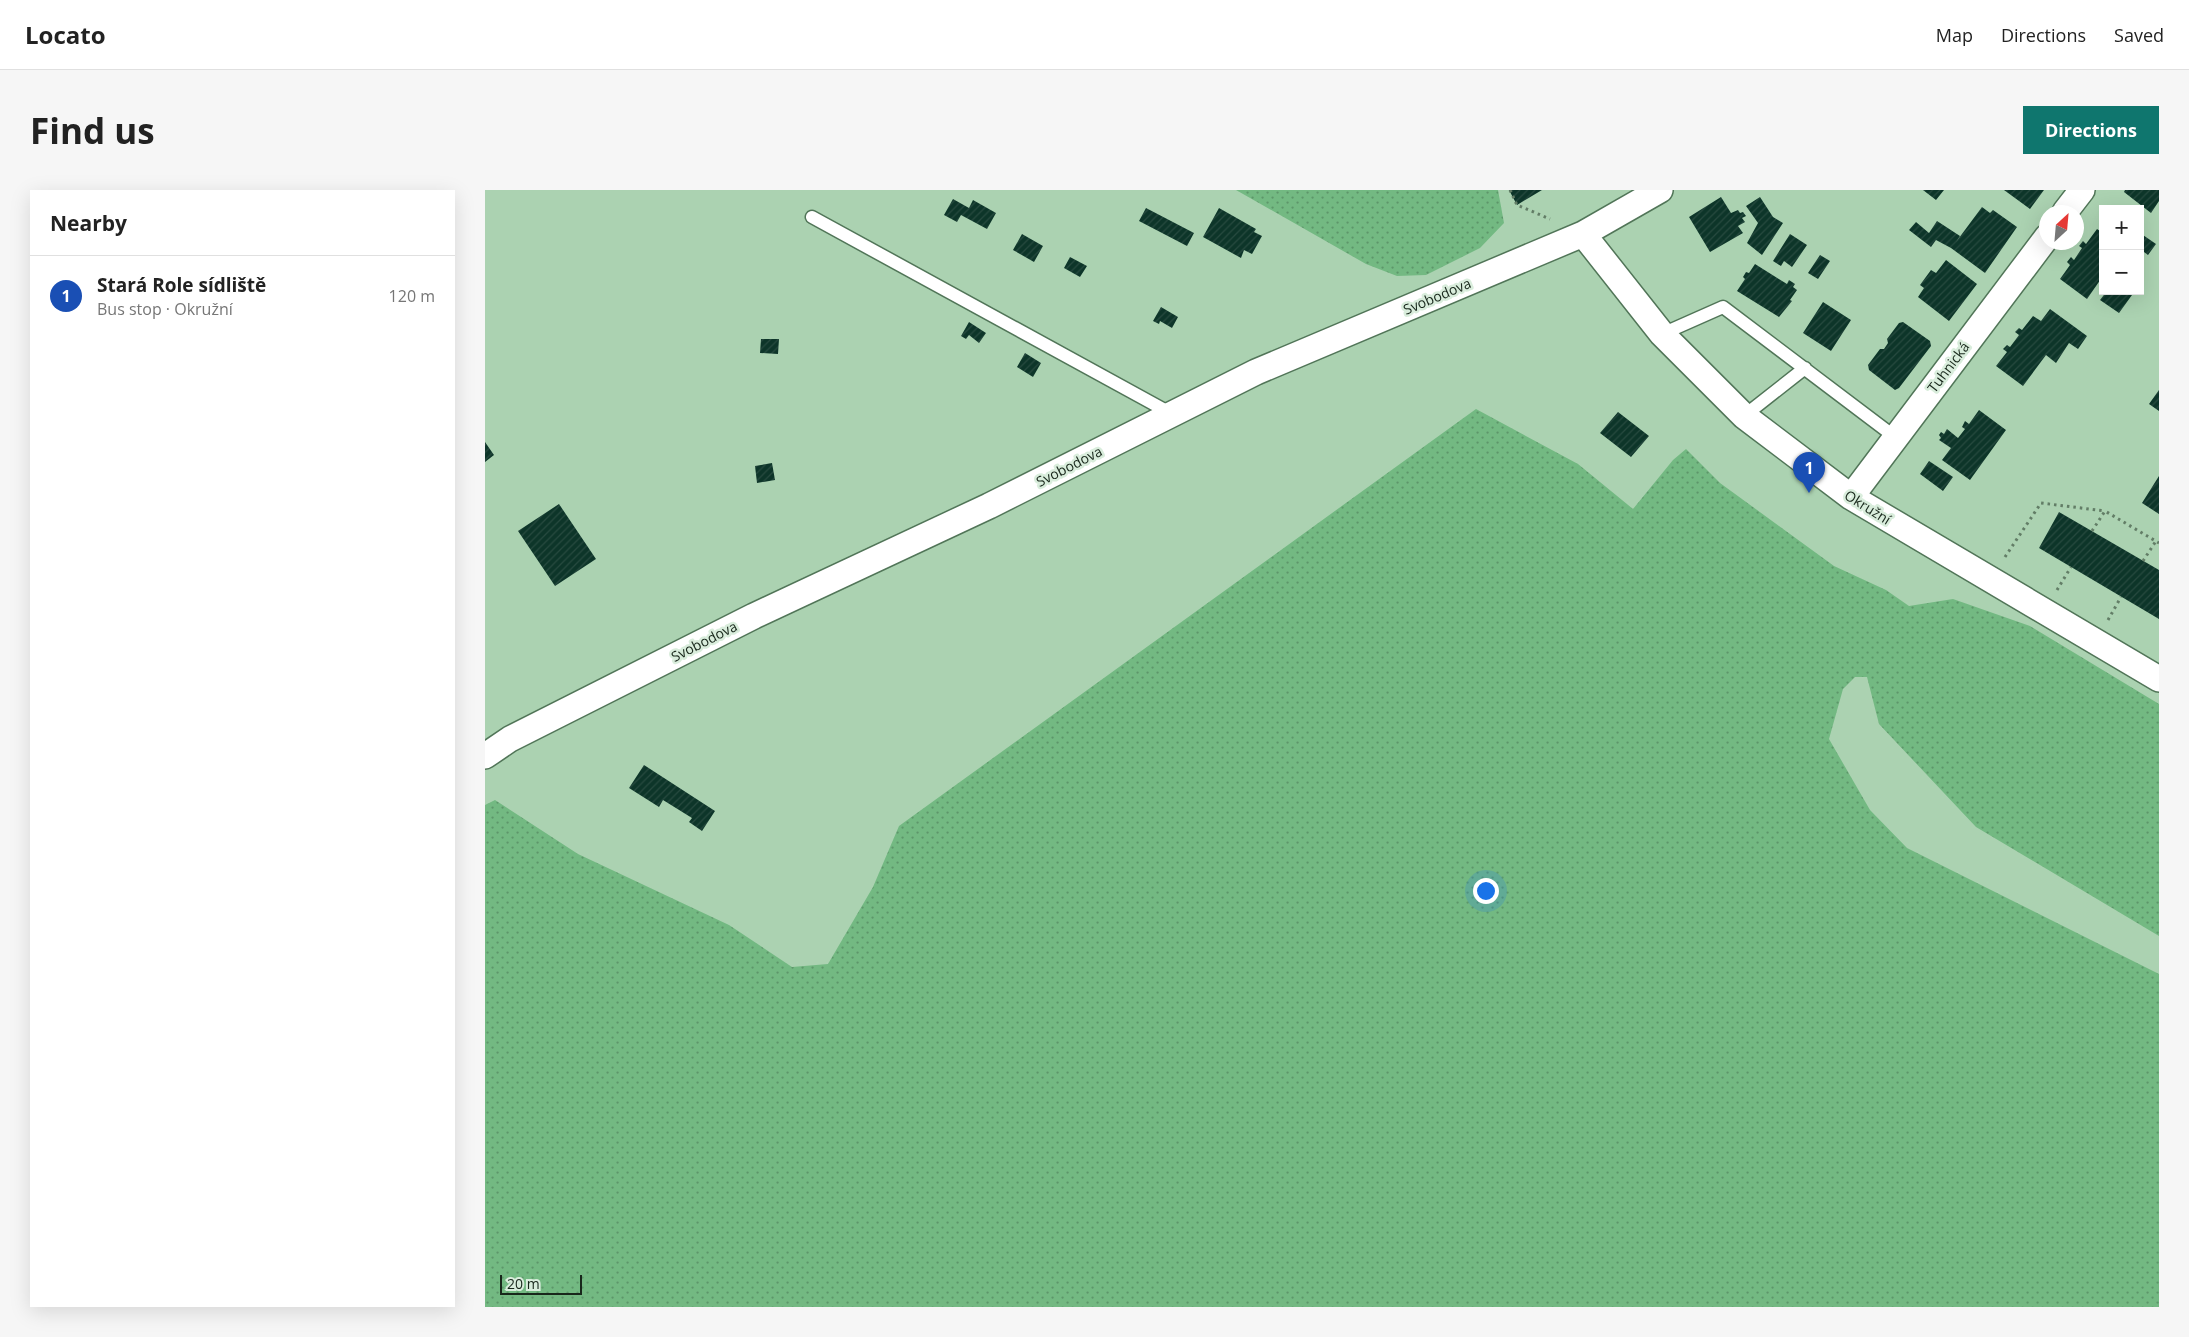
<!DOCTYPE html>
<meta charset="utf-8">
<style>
body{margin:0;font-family:"Open Sans",sans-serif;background:#f6f6f6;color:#222}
.controls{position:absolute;right:15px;top:15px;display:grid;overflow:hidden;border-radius:0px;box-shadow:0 5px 20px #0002}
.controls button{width:45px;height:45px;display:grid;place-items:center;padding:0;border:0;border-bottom:1px solid #e0e0e0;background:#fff;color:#222;font:25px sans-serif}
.compass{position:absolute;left:1554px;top:15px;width:45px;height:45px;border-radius:50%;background:#fff;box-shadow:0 5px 20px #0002;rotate:26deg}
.scale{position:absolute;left:15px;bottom:12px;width:82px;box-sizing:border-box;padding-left:5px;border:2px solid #18271b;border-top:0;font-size:14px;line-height:18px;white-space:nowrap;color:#18271b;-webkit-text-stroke:4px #d9eddc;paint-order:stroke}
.you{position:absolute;left:1000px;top:700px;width:18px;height:18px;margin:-12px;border:4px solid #fff;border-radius:50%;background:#1a73e8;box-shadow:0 0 0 8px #1a73e833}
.badge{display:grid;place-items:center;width:32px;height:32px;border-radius:50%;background:#0f766e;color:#fff;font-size:16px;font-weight:700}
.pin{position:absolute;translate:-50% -41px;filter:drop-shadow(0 1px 2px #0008)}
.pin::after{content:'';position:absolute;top:26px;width:18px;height:15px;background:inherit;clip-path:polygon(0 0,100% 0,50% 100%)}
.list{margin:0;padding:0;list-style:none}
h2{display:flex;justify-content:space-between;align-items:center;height:65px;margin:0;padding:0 20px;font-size:21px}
h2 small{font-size:16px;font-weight:400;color:#767676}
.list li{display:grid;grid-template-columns:32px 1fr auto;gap:15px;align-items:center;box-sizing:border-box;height:80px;padding:0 20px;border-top:1px solid #e0e0e0}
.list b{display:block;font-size:19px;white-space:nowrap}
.list p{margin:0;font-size:16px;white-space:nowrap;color:#767676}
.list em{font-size:16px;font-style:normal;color:#767676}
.map{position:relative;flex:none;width:1674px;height:1117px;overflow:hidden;border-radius:0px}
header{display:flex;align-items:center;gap:30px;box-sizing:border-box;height:70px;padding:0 25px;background:#fff;border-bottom:1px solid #e0e0e0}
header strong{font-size:24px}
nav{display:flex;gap:28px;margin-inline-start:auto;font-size:18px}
.intro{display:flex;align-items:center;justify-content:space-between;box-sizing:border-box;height:120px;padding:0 30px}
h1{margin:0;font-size:35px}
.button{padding:12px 22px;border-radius:0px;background:#0f766e;color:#fff;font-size:18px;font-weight:700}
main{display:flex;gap:30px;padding:0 30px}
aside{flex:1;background:#fff;border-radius:0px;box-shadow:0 5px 20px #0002}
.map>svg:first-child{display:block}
</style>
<header>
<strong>Locato</strong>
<nav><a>Map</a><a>Directions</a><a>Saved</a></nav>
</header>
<div class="intro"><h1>Find us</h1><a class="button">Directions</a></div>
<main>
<aside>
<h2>Nearby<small></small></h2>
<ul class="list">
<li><span class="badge" style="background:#1a4fb4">1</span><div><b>Stará Role sídliště</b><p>Bus stop · Okružní</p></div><em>120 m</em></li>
</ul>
</aside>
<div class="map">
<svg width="1674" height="1117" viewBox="0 0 1674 1117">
<defs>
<pattern id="grass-dots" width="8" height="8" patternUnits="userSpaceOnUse" patternTransform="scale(1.25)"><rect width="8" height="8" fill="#73b982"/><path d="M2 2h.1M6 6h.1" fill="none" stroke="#5d966a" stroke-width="1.8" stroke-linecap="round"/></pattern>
<pattern id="building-hatch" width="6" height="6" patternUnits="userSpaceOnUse" patternTransform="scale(1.25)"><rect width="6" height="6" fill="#0d3529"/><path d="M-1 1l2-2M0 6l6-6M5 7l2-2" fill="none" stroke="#274a3f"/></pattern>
</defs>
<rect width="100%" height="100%" fill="#abd2b1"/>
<path fill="url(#grass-dots)" d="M751,0H1013L1019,33L995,58L941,85L912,86L881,74Z
M991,219L1093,274L1148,319L1188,270L1201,259L1235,293L1349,376L1401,400L1424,416L1468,409L1545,436L1674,514V746L1491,637L1394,534L1382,487H1370L1358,499L1344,549L1385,620L1422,658L1674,784V1117H0V615L10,610L93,664L244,735L307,777L343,774L388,697L414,636Z"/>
<path fill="url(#building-hatch)" d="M1024,0H1057L1032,15Z
M1438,0H1459L1451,10Z
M1519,0H1559L1545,19Z
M1640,0H1674V11L1666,23L1639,2Z
M1236,7L1246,23L1253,20L1255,23L1258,22L1261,26L1257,28L1260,32L1253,36L1258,43L1225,62L1204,27Z
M1275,7L1288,27L1298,33L1277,65L1262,53L1273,33L1261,16Z
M468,9L484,18L488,10L511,23L502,39L476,25L472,32L459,25Z
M1497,17L1505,23L1508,20L1532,37L1500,83L1466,58L1451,50L1446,57L1424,40L1431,32L1444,43L1452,31L1475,46L1471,52Z
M661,18L709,43L702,56L654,31Z
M734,18L771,39L769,42L777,46L767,64L759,60L756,68L718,47Z
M1612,39L1618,43V86L1602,109L1575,89L1585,75L1582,72L1586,67L1589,70L1597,58L1594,56L1598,51L1601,54Z
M1655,43L1671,54L1663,65L1655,59Z
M537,44L558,56L549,72L528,60Z
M1305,44L1322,55L1307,77L1299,71L1296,76L1288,71Z
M1335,65L1345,71L1333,89L1323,83Z
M585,67L602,76L595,87L579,78Z
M1461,70L1492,94L1464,131L1433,107L1439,98L1435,95L1446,80L1451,83Z
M1270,74L1302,94L1304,90L1310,94L1308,97L1312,100L1305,110L1307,111L1294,127L1252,101L1260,89L1258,87L1261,82L1264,83Z
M1622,101H1642L1647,105L1634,123L1615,110Z
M1338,112L1366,130L1346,161L1318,143Z
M676,117L693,127L687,138L675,131L674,134L668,131Z
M1565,119L1602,146L1593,159L1584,153L1571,173L1561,165L1538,196L1511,176L1522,162L1518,159L1522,155L1525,157L1534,145L1530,142L1534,138L1537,140L1548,126L1556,131Z
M484,132L501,143L494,153L484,145L481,149L476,146Z
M1418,132L1445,151L1446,156L1414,198L1410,200L1384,180L1383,175L1395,159H1399L1403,153L1402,149L1414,133Z
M276,149H294L293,164L275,163Z
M540,163L556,173L548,187L532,177Z
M1674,200V221L1664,214Z
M1494,220L1521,240L1485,290L1457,270L1466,258L1454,250L1456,248L1454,245L1456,242L1459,244L1462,239L1473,248L1480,239L1477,237L1480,231L1484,234Z
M1133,222L1164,246L1146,267L1115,243Z
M0,252L9,265L0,272Z
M1444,271L1468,287L1458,301L1435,284Z
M287,273L290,290L272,293L270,276Z
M1674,286V324L1657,313Z
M74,314L111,369L70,396L33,341Z
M1574,322L1674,380V429L1554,358Z
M159,575L230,621L217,641L204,632L207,628L178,610L174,617L144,598Z"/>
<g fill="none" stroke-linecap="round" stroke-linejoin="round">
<defs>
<path id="lane" d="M327,27L687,224
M1177,144L1238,117L1410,247
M1259,226L1320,178"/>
<path id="street" d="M1580,22L1597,0
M1098,44L1177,144L1259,226L1366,307L1674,489
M1366,307L1562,47
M0,566L25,549L269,426L504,316L771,182L1098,44L1175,0"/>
</defs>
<use href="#lane" stroke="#517558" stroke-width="15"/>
<use href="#street" stroke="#517558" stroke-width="28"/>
<path stroke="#627d66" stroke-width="3" stroke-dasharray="2.5 4" stroke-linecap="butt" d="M1025,0L1032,15L1065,29
M1607,341L1620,321L1674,353
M1520,367L1556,313L1620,321
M1658,371L1671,351
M1572,400L1586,377
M1623,430L1636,407"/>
<use href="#lane" stroke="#fff" stroke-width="12"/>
<use href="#street" stroke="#fff" stroke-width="25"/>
</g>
<g text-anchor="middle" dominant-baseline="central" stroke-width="5" stroke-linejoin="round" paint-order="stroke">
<g font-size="14" fill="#18271b" stroke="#d9eddc">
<text transform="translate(952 106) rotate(-23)">Svobodova</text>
<text transform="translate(1463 177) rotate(-53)">Tuhnická</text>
<text transform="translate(584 276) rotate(-27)">Svobodova</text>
<text transform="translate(1383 317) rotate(32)">Okružní</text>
<text transform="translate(219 451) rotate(-27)">Svobodova</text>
</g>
</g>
</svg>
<div class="controls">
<button>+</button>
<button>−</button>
</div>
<svg class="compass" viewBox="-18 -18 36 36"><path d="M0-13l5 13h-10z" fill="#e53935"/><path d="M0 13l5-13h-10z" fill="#767676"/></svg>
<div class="scale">20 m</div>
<div class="you"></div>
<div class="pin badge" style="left:1324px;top:303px;background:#1a4fb4">1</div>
</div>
</main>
